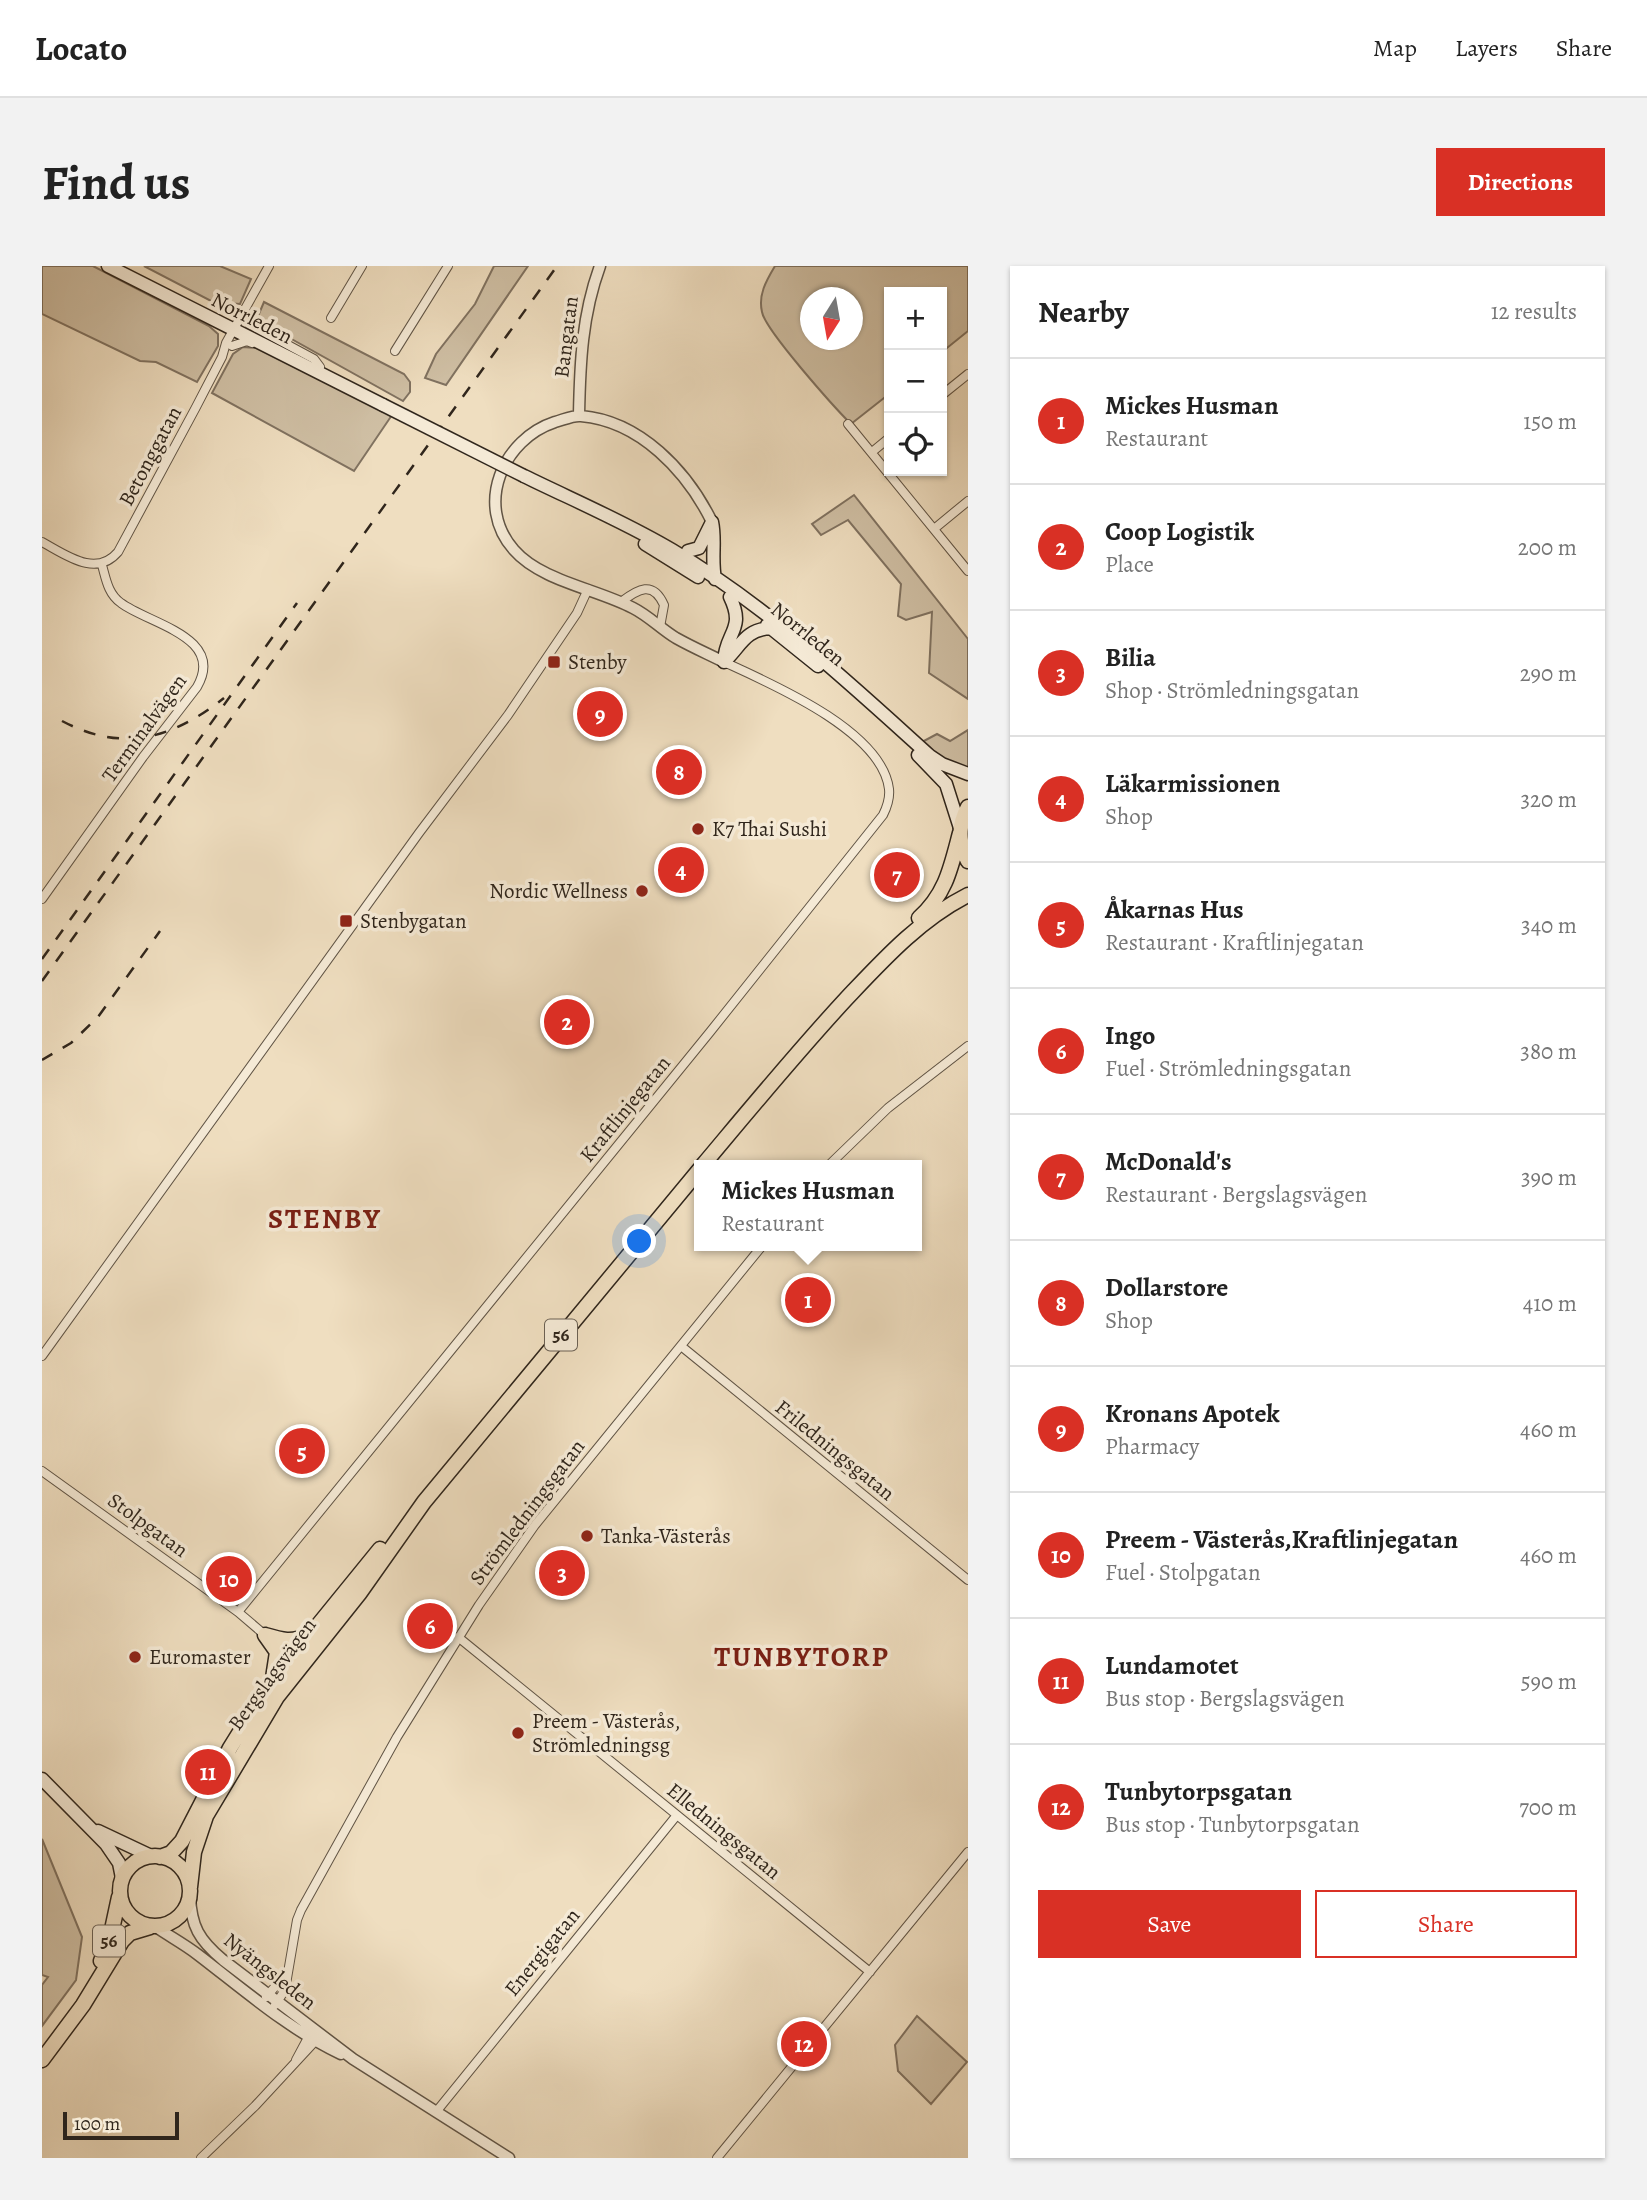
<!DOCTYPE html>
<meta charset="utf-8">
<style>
body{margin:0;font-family:Alegreya,serif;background:#f2f2f2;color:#222}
.controls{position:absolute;right:21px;top:21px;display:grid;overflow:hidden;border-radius:0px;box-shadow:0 2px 5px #0004}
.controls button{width:63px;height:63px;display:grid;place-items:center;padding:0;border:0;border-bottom:2px solid #e0e0e0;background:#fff;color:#222;font:35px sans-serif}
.compass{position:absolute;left:758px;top:21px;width:63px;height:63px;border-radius:50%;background:#fff;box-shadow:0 2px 5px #0004;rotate:191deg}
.scale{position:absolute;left:21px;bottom:18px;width:116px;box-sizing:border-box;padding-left:7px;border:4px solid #30261c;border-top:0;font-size:19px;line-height:24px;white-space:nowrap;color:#30261c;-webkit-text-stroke:5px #f5ead6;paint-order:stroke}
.you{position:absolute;left:598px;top:976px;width:24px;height:24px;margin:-18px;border:5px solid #fff;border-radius:50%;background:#1a73e8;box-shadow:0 0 0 10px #1a73e833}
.badge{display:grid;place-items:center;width:46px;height:46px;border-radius:50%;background:#d93025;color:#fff;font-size:23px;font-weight:700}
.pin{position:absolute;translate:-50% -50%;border:4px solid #fff;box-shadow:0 2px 7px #0006}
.popup{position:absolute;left:652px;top:894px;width:228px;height:91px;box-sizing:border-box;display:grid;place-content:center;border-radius:0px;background:#fff;filter:drop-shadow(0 2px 5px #0005);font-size:23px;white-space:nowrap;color:#767676}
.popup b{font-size:26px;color:#222}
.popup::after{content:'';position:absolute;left:50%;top:100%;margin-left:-14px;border:14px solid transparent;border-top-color:#fff}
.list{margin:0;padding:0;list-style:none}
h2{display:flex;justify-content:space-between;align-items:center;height:91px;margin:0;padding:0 28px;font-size:30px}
h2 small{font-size:23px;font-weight:400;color:#767676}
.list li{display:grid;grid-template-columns:46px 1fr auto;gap:21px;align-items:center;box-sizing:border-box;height:126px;padding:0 28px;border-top:2px solid #e0e0e0}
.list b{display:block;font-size:26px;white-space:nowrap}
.list p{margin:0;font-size:23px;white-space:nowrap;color:#767676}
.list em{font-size:23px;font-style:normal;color:#767676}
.actions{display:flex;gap:14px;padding:21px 28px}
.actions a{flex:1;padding:16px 0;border:2px solid #d93025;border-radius:0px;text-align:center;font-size:24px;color:#d93025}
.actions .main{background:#d93025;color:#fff}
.icon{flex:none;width:38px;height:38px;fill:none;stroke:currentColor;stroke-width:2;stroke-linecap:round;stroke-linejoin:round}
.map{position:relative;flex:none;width:926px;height:1892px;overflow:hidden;border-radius:0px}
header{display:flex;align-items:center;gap:42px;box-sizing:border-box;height:98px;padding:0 35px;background:#fff;border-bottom:2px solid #e0e0e0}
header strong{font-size:33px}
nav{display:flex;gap:38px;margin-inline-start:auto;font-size:24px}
.intro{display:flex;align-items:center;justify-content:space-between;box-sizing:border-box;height:168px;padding:0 42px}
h1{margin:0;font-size:49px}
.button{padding:18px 32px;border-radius:0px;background:#d93025;color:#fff;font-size:24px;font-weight:700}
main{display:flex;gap:42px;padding:0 42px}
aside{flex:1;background:#fff;border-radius:0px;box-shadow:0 2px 5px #0004}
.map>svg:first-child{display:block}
</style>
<header>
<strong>Locato</strong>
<nav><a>Map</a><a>Layers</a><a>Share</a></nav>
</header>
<div class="intro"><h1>Find us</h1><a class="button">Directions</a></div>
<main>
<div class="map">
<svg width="926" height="1892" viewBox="0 0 926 1892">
<rect width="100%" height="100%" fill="#efdec0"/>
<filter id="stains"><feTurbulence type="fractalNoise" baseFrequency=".00286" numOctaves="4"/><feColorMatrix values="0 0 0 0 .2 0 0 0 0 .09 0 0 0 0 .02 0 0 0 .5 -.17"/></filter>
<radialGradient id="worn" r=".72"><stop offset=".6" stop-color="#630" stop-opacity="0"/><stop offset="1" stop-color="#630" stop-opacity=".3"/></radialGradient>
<path fill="#cfbfa4" stroke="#807260" stroke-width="2" fill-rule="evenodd" d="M0,0H51L167,60L176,68V80L155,116L114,96L98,95L0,48Z
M102,0H178L209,13L198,38L171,36Z
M452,0H486L404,119L383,112L394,88L433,38Z
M733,0H926V65L900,86V26H847V128L809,158C793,142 723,64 720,46C716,29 724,15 733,0ZM768,32H810V74H768Z
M222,36L362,108L368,116V126L361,135L228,61L216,50Z
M201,81L215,82L350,149L312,205L170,127L191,88Z
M812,229L926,373V433L887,407L890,346L864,354L856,350L859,318L806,254L779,269L770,258Z
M926,464V502L907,497L880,476L895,468L908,475Z
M0,1573L40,1671L34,1714L0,1760V1719L6,1711L0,1709Z
M875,1750L925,1796L889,1838L856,1805L853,1779Z"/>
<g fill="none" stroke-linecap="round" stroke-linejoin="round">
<defs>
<path id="minor" d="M202,49L207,58L272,93L278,101
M289,52L320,0
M190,80L205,75L210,77
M353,85L406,0
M900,129L926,108
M806,158L926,305
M830,186L847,172
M892,263L926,235
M0,276C24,289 54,312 76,286L153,143L180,91L184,77L227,0
M579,336C596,323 611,314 622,339L618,361
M0,633L101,491L155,421C184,371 107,358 79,337C66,328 64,313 60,299
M787,899L846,842L926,780
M639,1080L926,1314
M0,1090L377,567L466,449L535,347L546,323
M0,1205L196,1346L223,1369
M196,1346L668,766L841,549C845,541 848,532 847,523C840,465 730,418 682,396
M416,1371L828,1706
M224,1731L245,1707
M233,1739L243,1724L255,1654L259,1644L355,1471L437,1339L493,1259L720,980
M254,1794L269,1766
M394,1846L635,1549
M159,1892L213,1840L276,1772
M675,1892L926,1586"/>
<path id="tertiary" d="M537,149C538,97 540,49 558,0
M670,256C645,205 598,155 539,150C531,149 521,154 513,156C461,173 432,239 472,284C499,315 555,323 591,342C607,350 619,363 634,372C650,381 666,388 682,396
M148,1630C149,1660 157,1674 181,1694L311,1793L467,1892
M114,1661C127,1670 142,1678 155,1688C201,1723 246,1763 299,1788"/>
<path id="secondary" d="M66,0L341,139
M482,210C531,234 583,256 630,284C725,340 806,416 888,490L900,498L926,508
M670,256C674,275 669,292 673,313
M603,278L656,311
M646,285L657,282L670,256
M725,359L776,400
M682,396C683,366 704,364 688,331
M682,396C700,379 702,364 729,362
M876,489L904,518L918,562
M0,1513L64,1578L77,1597L80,1612
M56,1565L109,1590"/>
<path id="trunk" d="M926,541C916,559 916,577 926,595
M877,652C904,628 909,601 918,567
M661,899C708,843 754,787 804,733C840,695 878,653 926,629
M223,1369L235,1386L231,1412
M223,1369C240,1374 250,1377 266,1369
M78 1625a35 35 0 1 1 70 0a35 35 0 1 1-70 0Z
M118,1591L129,1587L140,1575L188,1482L211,1445L229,1417L338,1283
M148,1621L152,1586L164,1550L235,1431L317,1328L382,1236L658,903
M59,1695L68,1673L77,1631
M0,1794L41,1739L80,1675L88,1667L108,1661"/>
</defs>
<use href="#minor" stroke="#605445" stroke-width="10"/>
<use href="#tertiary" stroke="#605445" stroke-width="13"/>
<use href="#secondary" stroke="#30261c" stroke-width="15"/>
<use href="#trunk" stroke="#30261c" stroke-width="17"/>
<use href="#minor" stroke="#f5ead6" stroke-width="8"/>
<use href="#tertiary" stroke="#f5ead6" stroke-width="10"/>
<use href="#secondary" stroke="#f5ead6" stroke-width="12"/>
<use href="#trunk" stroke="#efdec0" stroke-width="14"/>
<path stroke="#30261c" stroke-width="2.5" stroke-dasharray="12 12" stroke-linecap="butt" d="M20,455C81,487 130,473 182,432
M0,693L255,337
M0,715L515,0
M0,794L29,777L56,751L118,665"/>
<defs>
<path id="secondary-bridge" d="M341,139L482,210"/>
</defs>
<use href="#secondary-bridge" stroke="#30261c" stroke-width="15" stroke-linecap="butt"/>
<use href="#secondary-bridge" stroke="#f5ead6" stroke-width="12"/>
</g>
<g fill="#8f2418" stroke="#f5ead6" stroke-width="2.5">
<rect x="505" y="389" width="14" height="14" rx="3.5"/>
<circle cx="656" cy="563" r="7"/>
<circle cx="600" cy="625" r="7"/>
<rect x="297" y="648" width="14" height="14" rx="3.5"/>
<circle cx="545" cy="1270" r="7"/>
<circle cx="93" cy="1391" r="7"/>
<circle cx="476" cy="1467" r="7"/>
</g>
<g text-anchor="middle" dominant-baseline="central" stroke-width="7" stroke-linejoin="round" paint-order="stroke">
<g fill="#f5ead6" stroke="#6b6154" stroke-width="2">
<rect x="503" y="1053.5" width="32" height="31" rx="5"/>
<rect x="51" y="1659.5" width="32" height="31" rx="5"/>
</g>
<g font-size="19" font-weight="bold" fill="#30261c">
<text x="519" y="1069">56</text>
<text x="67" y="1675">56</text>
</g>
<g font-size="21" fill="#30261c" stroke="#f5ead6">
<text transform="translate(210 52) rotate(27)">Norrleden</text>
<text transform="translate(524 71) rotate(-83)">Bangatan</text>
<text transform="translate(108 190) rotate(-62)">Betonggatan</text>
<text transform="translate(766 368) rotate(39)">Norrleden</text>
<text transform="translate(102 462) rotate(-54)">Terminalvägen</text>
<text transform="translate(583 843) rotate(-51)">Kraftlinjegatan</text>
<text transform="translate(793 1184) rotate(39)">Friledningsgatan</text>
<text transform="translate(485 1246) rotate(-53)">Strömledningsgatan</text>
<text transform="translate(106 1259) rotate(36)">Stolpgatan</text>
<text transform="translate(230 1408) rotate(-54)">Bergslagsvägen</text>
<text transform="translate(682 1565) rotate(39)">Elledningsgatan</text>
<text transform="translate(500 1686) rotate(-51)">Energigatan</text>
<text transform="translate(228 1705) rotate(38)">Nyängsleden</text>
</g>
<g font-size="21" fill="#30261c" stroke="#f5ead6" text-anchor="start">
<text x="526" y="396">Stenby</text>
<text x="670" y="563">K7 Thai Sushi</text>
<text x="586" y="625" text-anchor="end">Nordic Wellness</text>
<text x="318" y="655">Stenbygatan</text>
<text x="559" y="1270">Tanka-Västerås</text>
<text x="107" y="1391">Euromaster</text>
<text x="490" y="1455">Preem - Västerås,<tspan x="490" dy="24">Strömledningsg</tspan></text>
</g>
<g font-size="28" font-weight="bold" letter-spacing="2" fill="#7a1f14" stroke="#f5ead6">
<text x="283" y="953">STENBY</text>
<text x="760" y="1391">TUNBYTORP</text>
</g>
</g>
<rect width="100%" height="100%" filter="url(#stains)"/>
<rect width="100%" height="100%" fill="url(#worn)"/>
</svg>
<div class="controls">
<button>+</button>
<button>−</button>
<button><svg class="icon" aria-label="locate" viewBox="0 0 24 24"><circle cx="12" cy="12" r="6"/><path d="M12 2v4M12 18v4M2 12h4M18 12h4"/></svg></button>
</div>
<svg class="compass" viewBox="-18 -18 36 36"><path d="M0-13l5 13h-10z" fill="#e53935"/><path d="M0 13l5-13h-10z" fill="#767676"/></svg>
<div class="scale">100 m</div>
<div class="you"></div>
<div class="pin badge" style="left:766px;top:1034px">1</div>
<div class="popup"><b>Mickes Husman</b>Restaurant</div>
<div class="pin badge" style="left:525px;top:756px">2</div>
<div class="pin badge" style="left:520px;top:1307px">3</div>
<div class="pin badge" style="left:639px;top:604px">4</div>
<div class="pin badge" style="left:260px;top:1185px">5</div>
<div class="pin badge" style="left:388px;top:1360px">6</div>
<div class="pin badge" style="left:855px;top:609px">7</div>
<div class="pin badge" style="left:637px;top:506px">8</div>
<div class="pin badge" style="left:558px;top:448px">9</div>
<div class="pin badge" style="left:187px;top:1313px">10</div>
<div class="pin badge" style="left:166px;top:1506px">11</div>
<div class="pin badge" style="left:762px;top:1778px">12</div>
</div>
<aside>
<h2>Nearby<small>12 results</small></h2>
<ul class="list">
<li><span class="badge">1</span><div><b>Mickes Husman</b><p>Restaurant</p></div><em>150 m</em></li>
<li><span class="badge">2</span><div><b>Coop Logistik</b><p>Place</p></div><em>200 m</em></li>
<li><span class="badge">3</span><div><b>Bilia</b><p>Shop · Strömledningsgatan</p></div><em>290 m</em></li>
<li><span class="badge">4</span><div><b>Läkarmissionen</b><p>Shop</p></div><em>320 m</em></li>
<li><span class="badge">5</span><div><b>Åkarnas Hus</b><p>Restaurant · Kraftlinjegatan</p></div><em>340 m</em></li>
<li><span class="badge">6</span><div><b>Ingo</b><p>Fuel · Strömledningsgatan</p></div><em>380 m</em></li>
<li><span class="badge">7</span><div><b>McDonald's</b><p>Restaurant · Bergslagsvägen</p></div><em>390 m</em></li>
<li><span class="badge">8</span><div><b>Dollarstore</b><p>Shop</p></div><em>410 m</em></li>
<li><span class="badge">9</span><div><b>Kronans Apotek</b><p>Pharmacy</p></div><em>460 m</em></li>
<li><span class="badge">10</span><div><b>Preem - Västerås,Kraftlinjegatan</b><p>Fuel · Stolpgatan</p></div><em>460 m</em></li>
<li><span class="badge">11</span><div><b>Lundamotet</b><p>Bus stop · Bergslagsvägen</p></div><em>590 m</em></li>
<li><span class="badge">12</span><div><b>Tunbytorpsgatan</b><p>Bus stop · Tunbytorpsgatan</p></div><em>700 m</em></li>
</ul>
<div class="actions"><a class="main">Save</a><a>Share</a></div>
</aside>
</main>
